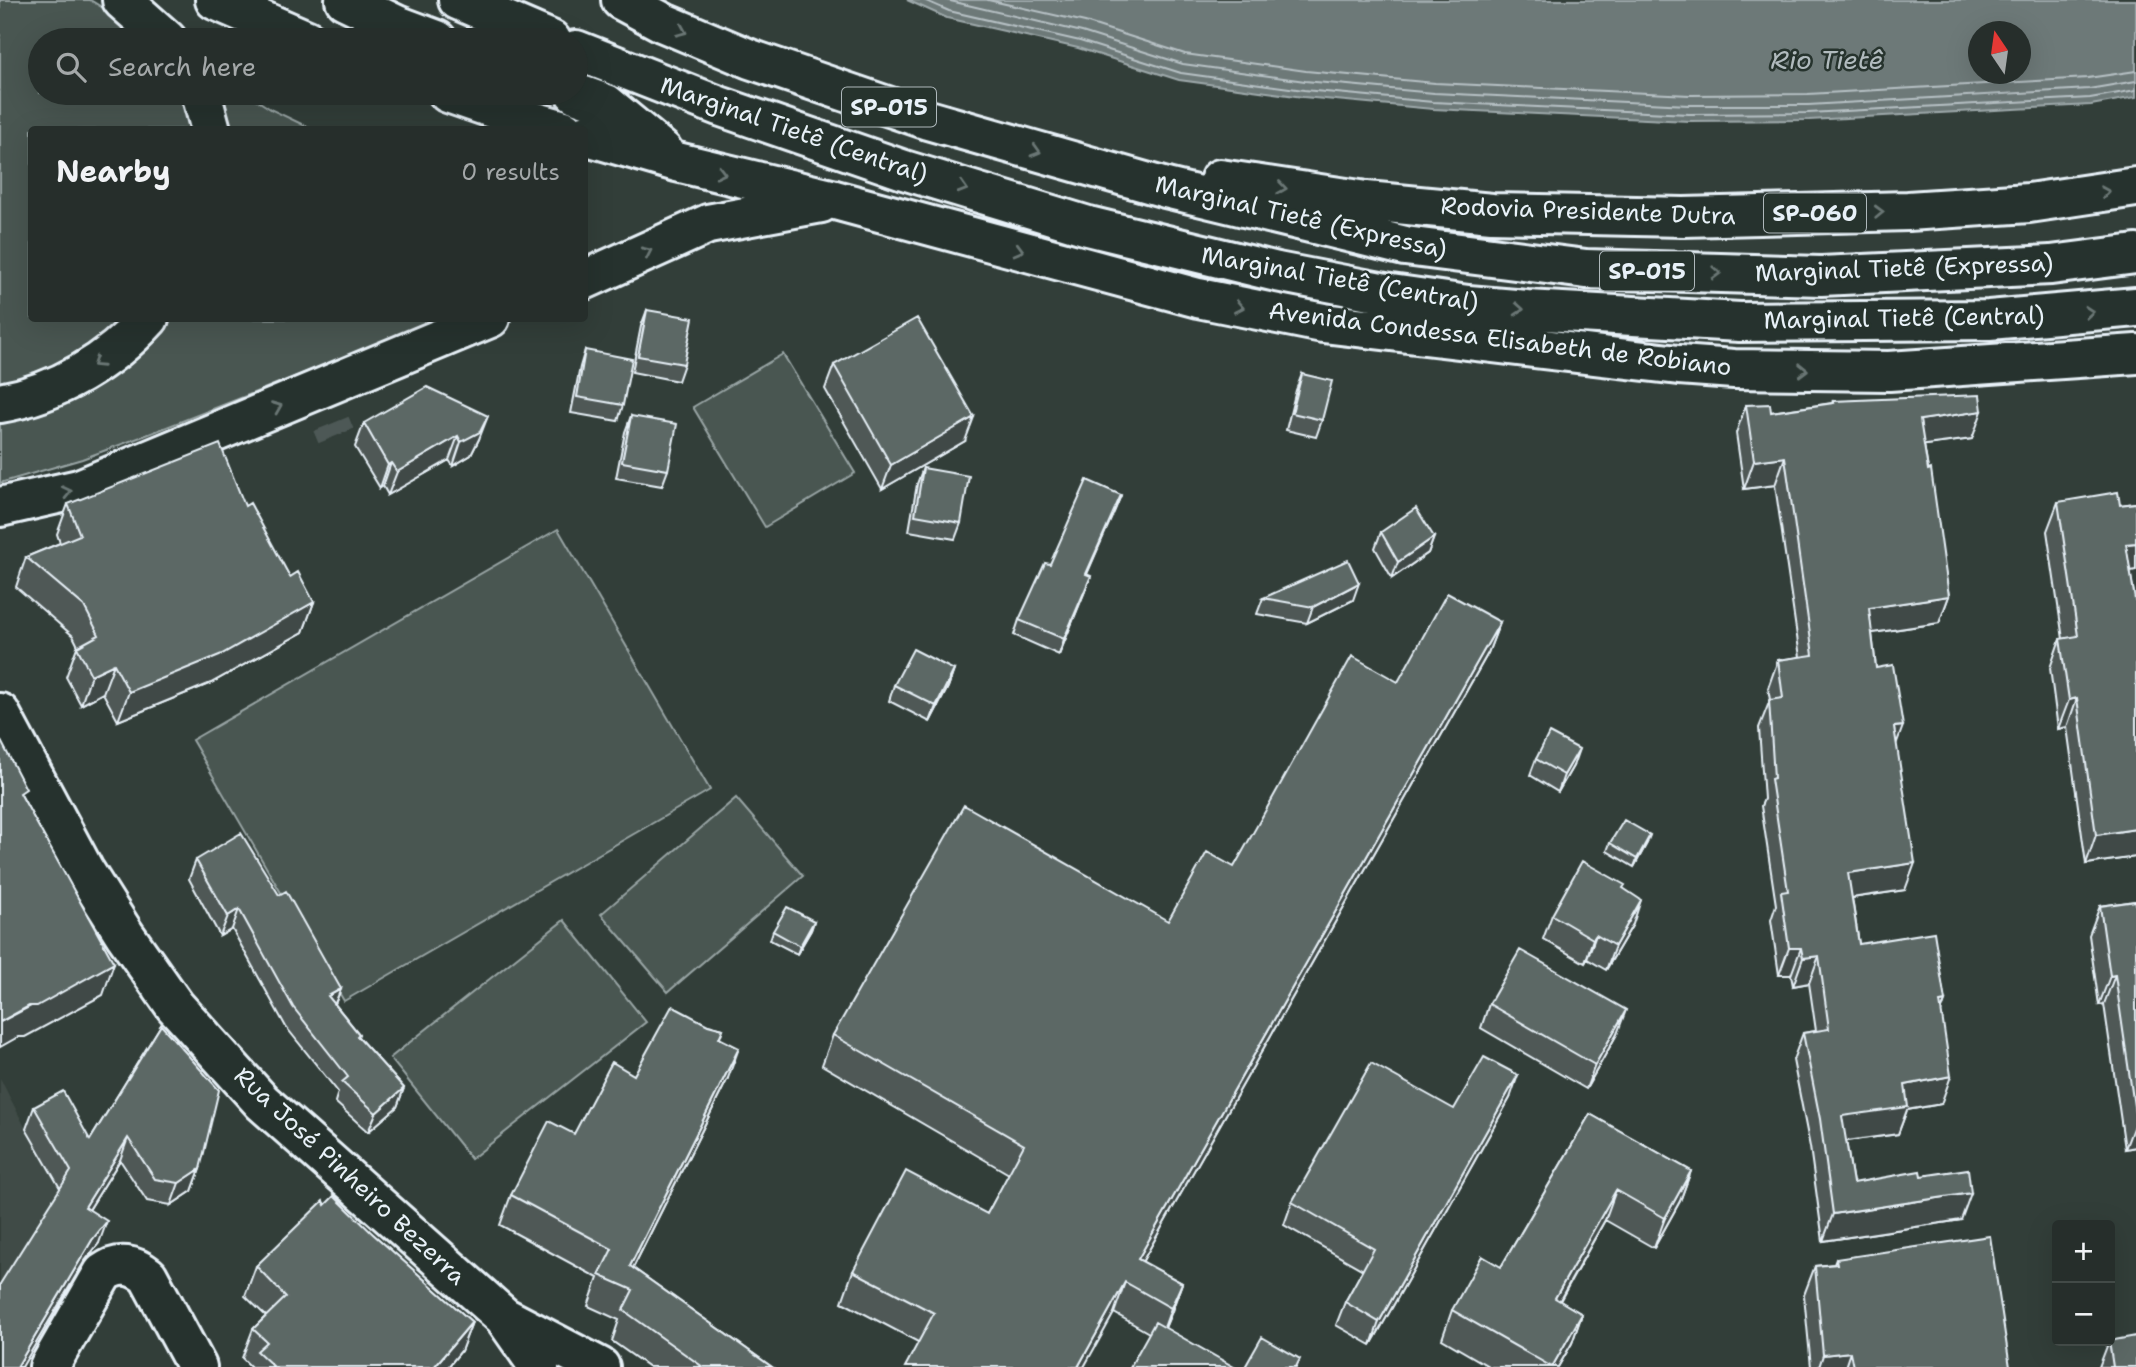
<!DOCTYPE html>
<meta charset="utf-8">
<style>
body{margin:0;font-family:"Shantell Sans",sans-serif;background:#2e3633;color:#f1f3f6}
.controls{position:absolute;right:21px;bottom:21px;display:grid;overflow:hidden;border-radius:7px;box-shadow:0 7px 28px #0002}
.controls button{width:63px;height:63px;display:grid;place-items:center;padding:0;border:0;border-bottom:2px solid #424a47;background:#262e2b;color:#f1f3f6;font:35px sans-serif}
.compass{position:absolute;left:1968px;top:21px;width:63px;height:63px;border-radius:50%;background:#262e2b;box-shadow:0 7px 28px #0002;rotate:347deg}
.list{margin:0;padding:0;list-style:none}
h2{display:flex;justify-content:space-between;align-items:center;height:91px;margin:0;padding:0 28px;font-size:30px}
h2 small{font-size:23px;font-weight:400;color:#a4a8a9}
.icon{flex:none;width:38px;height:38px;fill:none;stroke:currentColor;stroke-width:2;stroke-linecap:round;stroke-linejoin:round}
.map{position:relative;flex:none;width:2136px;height:1367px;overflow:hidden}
.search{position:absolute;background:#262e2b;box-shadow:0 7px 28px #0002;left:28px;top:28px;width:560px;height:77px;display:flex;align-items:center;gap:18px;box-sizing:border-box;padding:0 24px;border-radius:38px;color:#a4a8a9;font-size:26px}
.panel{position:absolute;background:#262e2b;box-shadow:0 7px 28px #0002;left:28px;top:126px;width:560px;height:196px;border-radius:7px}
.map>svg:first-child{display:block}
</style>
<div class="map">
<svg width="2136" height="1367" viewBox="0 0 2136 1367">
<rect width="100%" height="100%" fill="#323e39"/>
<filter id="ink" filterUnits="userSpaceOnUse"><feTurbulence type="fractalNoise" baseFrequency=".0143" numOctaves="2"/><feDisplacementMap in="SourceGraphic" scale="14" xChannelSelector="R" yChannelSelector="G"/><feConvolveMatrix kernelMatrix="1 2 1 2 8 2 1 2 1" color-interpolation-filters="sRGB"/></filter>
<g filter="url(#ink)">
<path fill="#3f4b46" d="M0,1078L26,1129L63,1193L0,1291Z"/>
<path fill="#495651" stroke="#98a4a4" stroke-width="2" d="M0,0H90L155,40H40V93H246L272,110L312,129L32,130V318L441,319L149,434L82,459L0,483Z
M783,354L855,473L765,527L693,407Z
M558,529L710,790L344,1001L192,740Z
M736,798L803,876L668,992L601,914Z
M564,920L646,1022L471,1159L390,1058Z"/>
<path fill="#6d7978" stroke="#9ea9ab" stroke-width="2" fill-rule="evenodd" d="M907,0H2136V97L2091,105L1809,120L1689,121L1433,109L1303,97L1179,80L1078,48L947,18ZM1979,32H2021V74H1979Z"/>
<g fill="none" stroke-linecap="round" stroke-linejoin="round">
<path stroke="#b7c1c5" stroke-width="2" d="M924,0L949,11L1080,41L1181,73L1304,90L1433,102L1689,114L1808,113L2090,98L2136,90
M946,0L1082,32L1183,64L1305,81L1434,93L1689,105H1808L2089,89L2136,81
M988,0L1085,22L1185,54L1306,71L1435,83L1690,95L1808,94L2088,78L2136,71"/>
<path stroke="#4d5956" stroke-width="38" stroke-dasharray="38 19" stroke-linecap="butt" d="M331,424L336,436"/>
<defs>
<path id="minor" d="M0,713L84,870L125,935L175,1006L262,1102L504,1317L539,1367
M506,1318L600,1367
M49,1367L103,1273C119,1261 134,1265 148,1276L197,1367"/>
<path id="highway" d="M122,0L167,40
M215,0L307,40
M345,0L397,25L437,40
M458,0L551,40
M621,0L664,23L750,59L928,120L1166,188L1405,246L1586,269L1821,276L2051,265L2136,254
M576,50L719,106L904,170L1088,226L1277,272L1391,294L1468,305L1527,310L1740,322L1989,320L2136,307
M201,93L211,130
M448,93L512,115L564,130
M575,93L606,104L663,151
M584,135L677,162L835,200L1198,298L1323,323L1679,365L1734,369L1889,371L2136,354
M1220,179L1366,201L1492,213L1684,217L1908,211L2029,203L2136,187
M584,280L708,224L821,203
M0,403C58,393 109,362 149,318
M0,507L79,489L490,318"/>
</defs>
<use href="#minor" stroke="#e8f1f8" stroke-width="44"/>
<use href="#highway" stroke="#e8f1f8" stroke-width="44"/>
<use href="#minor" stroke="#26332d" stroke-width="38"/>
<use href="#highway" stroke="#26332d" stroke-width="38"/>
</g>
<path fill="#4f5957" stroke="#e8f1f8" stroke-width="2" d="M647,310L684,364L678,381L632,372L641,326Z
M585,350L623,405L618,421L571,413L580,367Z
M834,365L965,441L882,489L825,389Z
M1302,374L1322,420L1316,437L1286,430L1296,390Z
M1833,401L1972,439L1924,445L1949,596L1939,623L1872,633L1876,668L1896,744L1905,890L1852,898L1859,944L1945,1001L1941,1012V1104L1907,1110L1898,1134L1846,1141L1853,1183L1921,1176L1961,1220L1823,1241L1810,1147L1793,1060L1803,1033L1816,1031L1809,983L1793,986L1791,975H1779L1771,920L1776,905L1761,806L1764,799L1759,728L1770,700L1768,688L1778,660L1800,657L1775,485L1744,489L1736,433L1746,405L1771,412L1832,403Z
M631,416L668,470L662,486L616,478L625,432Z
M364,423L479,439L471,455L453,466L449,460L388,495L383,486L380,488L355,447Z
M923,468L961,523L955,539L909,531L917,484Z
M1121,495L1087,574L1085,591L1059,655L1014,635L1019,620L1050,564Z
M2058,502L2120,505L2136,503V570L2130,571L2135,600L2136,599V857L2086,864L2067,727L2058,729L2050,668L2060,639H2063L2047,531Z
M68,504L245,506L290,577L314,602L303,632L211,683L118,721L103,693L81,705L66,677L77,647L78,646L73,636L16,587L26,557L60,543L57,534Z
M1381,532L1434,537L1428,553L1392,578L1375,548Z
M1263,598L1353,600L1307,623L1257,614Z
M1500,622L1488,653L1142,1262L1182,1283L1165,1328L1149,1333L1114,1313L918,1342L842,1302L853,1271L987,1214L1009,1174L822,1065L833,1035L1168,921L1234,867L1398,682Z
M954,670L948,687L930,722L889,701L894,685Z
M1536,759L1573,766L1558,792L1530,775Z
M1610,843H1647L1634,867L1607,851Z
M196,860L279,895L341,989L335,1004L359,1034L358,1037L404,1088L397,1107L368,1132L335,1102L338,1092L286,1027L232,929L220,936L189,879Z
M1623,889L1633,924L1606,970L1587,959L1585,963L1543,939L1552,915Z
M2136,901V1147L2125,1149L2104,1004L2099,1005L2089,935L2100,906Z
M814,921L811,930L797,954L770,940L773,931Z
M1489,1004L1617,1034L1586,1089L1481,1028Z
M161,1025L200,1169L192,1191L171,1205L147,1201L120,1160L89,1210L99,1243L84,1262L60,1188L26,1129L34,1107L90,1140Z
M708,1025L723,1029L720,1038L728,1078L633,1268L772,1367H649L612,1341L619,1320L588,1306L598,1278L500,1225L511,1195L634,1075Z
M1510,1098L1371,1345L1336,1325L1345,1302L1363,1270L1284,1225L1292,1202L1454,1109Z
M1590,1114L1691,1171L1680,1201L1654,1248L1605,1220L1560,1301L1582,1314L1572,1343L1558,1367H1490L1442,1339L1452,1310L1501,1267Z
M325,1205L373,1234L472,1322L461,1351L448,1367H251L242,1358L253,1329L266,1316L245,1296L256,1266Z
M1836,1259L2010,1367H1811L1804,1295L1815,1266L1834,1264Z
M2109,1341L2136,1367H2099Z"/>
<path fill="#404947" stroke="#e8f1f8" stroke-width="2" d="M1982,411L1972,439L1910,447L1920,420Z
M488,416L479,439L471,455L453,466L461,442Z
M974,417L965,441L882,489L891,465Z
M458,436L449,460L388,495L397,472Z
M1785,457L1775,485L1744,489L1754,461Z
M391,463L383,486L380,488L388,465Z
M1121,495L1115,510L1080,589L1086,574Z
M1434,537L1428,553L1392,578L1398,562Z
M2136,543V570L2116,573L2126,544Z
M1091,576L1085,591L1059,655L1064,639Z
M1359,583L1353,600L1307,623L1313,607Z
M1949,596L1939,623L1859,635L1869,608Z
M314,602L303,632L211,683L118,721L129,692Z
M1500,622L1488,653L1129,1285L1138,1259Z
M114,664L103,693L81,705L91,675Z
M954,670L948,687L930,722L936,706Z
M2077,698L2067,727L2058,729L2069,700Z
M1903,726L1893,753L1894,727Z
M1579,749L1573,766L1558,792L1564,775Z
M2136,829V857L2086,864L2096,835Z
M1650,835L1647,843L1634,867L1637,859Z
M1915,863L1905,890L1838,900L1848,873Z
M1641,900L1633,924L1606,970L1615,946Z
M239,909L232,929L220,936L228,916Z
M814,921L811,930L797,954L800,946Z
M1596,935L1587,959L1585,963L1593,939Z
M1789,948H1801L1791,975H1779Z
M1819,956L1809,983L1793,986L1803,958Z
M114,963L103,995L25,1037H18L0,1047V1022Z
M2115,975L2104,1004L2099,1005L2110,976Z
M341,989L333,1008L328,996Z
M1945,1001L1935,1029L1940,1002Z
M1626,1010L1617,1034L1586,1089L1595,1065Z
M739,1048L728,1078L624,1286L630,1266Z
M1518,1075L1510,1098L1371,1345L1379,1322Z
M1951,1076L1941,1104L1907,1110L1898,1134L1832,1143L1842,1116L1905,1085Z
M404,1088L397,1107L368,1132L376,1113Z
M2136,1120V1147L2125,1149Z
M128,1138L120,1160L77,1229L85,1207Z
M200,1169L192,1191L171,1205L179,1183Z
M1691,1171L1680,1201L1654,1248L1665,1218Z
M1616,1190L1605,1220L1544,1328L1555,1298Z
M1971,1193L1961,1220L1823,1241L1833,1214Z
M107,1221L99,1243L84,1262L22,1367H17L92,1240Z
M1125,1282L1114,1313L1084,1367H1078Z
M1182,1283L1171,1314L1160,1339L1171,1308Z
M1582,1314L1572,1343L1558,1367H1552Z
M472,1322L461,1351L448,1367H434Z
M1850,1352L1845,1367H1819L1823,1355Z"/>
<path fill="#5c6865" stroke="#e8f1f8" stroke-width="2" d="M647,310L693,318L684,364L638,356Z
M917,318L974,417L891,465L834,365Z
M585,350L632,359L623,405L577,397Z
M1302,374L1332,381L1322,420L1292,413Z
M427,387L488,416L480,432L461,442L458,436L397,472L391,463L388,465L364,423Z
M1980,395L1982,411L1920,420L1928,470L1931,469L1949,596L1869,608L1876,668L1893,665L1903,726L1894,727L1915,863L1848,873L1859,944L1934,932L1945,1001L1940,1002L1951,1076L1905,1085L1908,1107L1842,1116L1853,1183L1920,1171L1921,1176L1968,1169L1971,1193L1833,1214L1820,1119L1803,1033L1829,1029L1819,956L1803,958L1801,948H1789L1781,892L1788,891L1771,779L1774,778L1769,700L1783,698L1778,660L1813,655L1785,457L1754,461L1746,405L1770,404L1771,412L1834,403L1833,401Z
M631,416L677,424L668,470L622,462Z
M220,444L245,506L250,503L290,577L298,572L314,602L222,654L129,692L114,664L91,675L77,647L99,635L84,606L26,557L80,535L68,504Z
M923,468L969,476L961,523L915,515Z
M1087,480L1121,495L1086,574L1091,576L1064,639L1019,620L1045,563L1050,564Z
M2118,492L2120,505L2136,503V543L2126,544L2135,600L2136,599V829L2096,835L2077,698L2069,700L2060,639L2078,636L2058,502Z
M1416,508L1434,537L1398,562L1381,532Z
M1348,560L1359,583L1313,607L1263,598Z
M1447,593L1500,622L1138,1259L1182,1283L1171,1308L1125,1282L1078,1367H905L934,1313L853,1271L906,1171L987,1214L1024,1145L833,1035L964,805L1168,921L1207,852L1234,867L1352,656L1398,682Z
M913,649L954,670L936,706L894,685Z
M1549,733L1579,749L1564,775L1536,759Z
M0,739L26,789L20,793L114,963L37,1006H29L0,1022Z
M1624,820L1650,835L1637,859L1610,843Z
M241,833L279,895L286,891L341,989L328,996L359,1034L357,1036L404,1088L376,1113L342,1082L348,1077L293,1007L239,909L228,916L196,860Z
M1582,861L1625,885L1623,888L1641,900L1615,946L1596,935L1593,939L1552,915Z
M2136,901V1120L2115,975L2110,976L2100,906Z
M787,907L814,921L800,946L773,931Z
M1520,950L1626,1010L1595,1065L1489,1004Z
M672,1006L708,1025L723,1029L719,1038L739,1048L630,1266L772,1367H703L623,1310L633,1290L599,1275L612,1249L511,1195L549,1121L574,1134L612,1062L634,1075Z
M161,1025L219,1090L200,1169L179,1183L155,1179L128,1138L85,1207L107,1221L92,1240L17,1367H0V1284L71,1171L34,1107L63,1091L90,1140Z
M1484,1057L1518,1075L1379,1322L1345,1302L1374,1249L1292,1202L1371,1063L1454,1109Z
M1590,1114L1691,1171L1665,1218L1616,1190L1555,1298L1582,1314L1552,1367L1452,1310L1482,1256L1501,1267Z
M334,1196L373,1234L472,1322L434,1367H274L257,1351L267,1342L253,1329L286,1297L256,1266L323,1201L325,1205Z
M1990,1236L2010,1367H1853L1850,1352L1823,1355L1815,1266L1837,1264L1836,1259Z
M1155,1322L1234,1367H1130Z
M2136,1336V1367H2113L2109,1341Z
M1262,1337L1300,1359L1296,1367H1245Z"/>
<defs><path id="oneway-chevron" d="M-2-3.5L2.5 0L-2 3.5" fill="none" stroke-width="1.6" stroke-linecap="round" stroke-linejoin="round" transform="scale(1.75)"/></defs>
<g stroke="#6a7674">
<use href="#oneway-chevron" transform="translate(682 31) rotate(23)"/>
<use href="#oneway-chevron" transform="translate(1036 151) rotate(16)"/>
<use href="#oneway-chevron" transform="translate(721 173) rotate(14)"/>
<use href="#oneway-chevron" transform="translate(963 188) rotate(17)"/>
<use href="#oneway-chevron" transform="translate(1282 188) rotate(8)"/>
<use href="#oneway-chevron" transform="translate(2105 192) rotate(-9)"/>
<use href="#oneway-chevron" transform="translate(1879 212) rotate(-2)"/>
<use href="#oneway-chevron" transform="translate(1019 250) rotate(15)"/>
<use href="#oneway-chevron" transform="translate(647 252) rotate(-25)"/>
<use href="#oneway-chevron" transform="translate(1716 273) rotate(2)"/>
<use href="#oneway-chevron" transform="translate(1239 307) rotate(11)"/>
<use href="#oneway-chevron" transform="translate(1519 309) rotate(4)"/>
<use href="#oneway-chevron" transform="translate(2089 312) rotate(-5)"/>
<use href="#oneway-chevron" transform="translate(97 363) rotate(147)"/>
<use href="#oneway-chevron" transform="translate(1803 370) rotate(1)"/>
<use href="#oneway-chevron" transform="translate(277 407) rotate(-22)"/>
<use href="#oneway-chevron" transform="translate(67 492) rotate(-13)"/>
</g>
</g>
<g text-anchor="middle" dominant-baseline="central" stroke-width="5" stroke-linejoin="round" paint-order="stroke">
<g fill="#26332d" stroke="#aeb8bb" stroke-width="2">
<rect x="842" y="87.5" width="94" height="39" rx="5"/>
<rect x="1764" y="193.5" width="102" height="39" rx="5"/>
<rect x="1600" y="251.5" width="94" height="39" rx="5"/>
</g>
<g font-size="23" font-weight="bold" fill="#e8f1f8">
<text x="889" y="107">SP-015</text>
<text x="1815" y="213">SP-060</text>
<text x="1647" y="271">SP-015</text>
</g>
<g font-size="24" fill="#e8f1f8" stroke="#26332d">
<text transform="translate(794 130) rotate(19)">Marginal Tietê (Central)</text>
<text transform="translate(1588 211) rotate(2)">Rodovia Presidente Dutra</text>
<text transform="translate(1301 217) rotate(13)">Marginal Tietê (Expressa)</text>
<text transform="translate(1904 268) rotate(-2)">Marginal Tietê (Expressa)</text>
<text transform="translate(1340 279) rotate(10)">Marginal Tietê (Central)</text>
<text transform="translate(1904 318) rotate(-1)">Marginal Tietê (Central)</text>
<text transform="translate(1500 339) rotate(7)">Avenida Condessa Elisabeth de Robiano</text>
<text transform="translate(350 1176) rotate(43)">Rua José Pinheiro Bezerra</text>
</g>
<g font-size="26" font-style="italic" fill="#b1bbbe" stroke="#26332d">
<text x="1827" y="59">Rio Tietê</text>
</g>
</g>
</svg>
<div class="controls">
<button>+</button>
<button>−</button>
</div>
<svg class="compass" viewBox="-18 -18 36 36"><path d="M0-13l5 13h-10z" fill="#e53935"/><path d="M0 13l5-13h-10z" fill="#a4a8a9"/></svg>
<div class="search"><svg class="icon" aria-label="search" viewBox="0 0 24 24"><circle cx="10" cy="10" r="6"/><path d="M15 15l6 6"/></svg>Search here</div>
<section class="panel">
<h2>Nearby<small>0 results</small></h2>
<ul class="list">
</ul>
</section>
</div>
